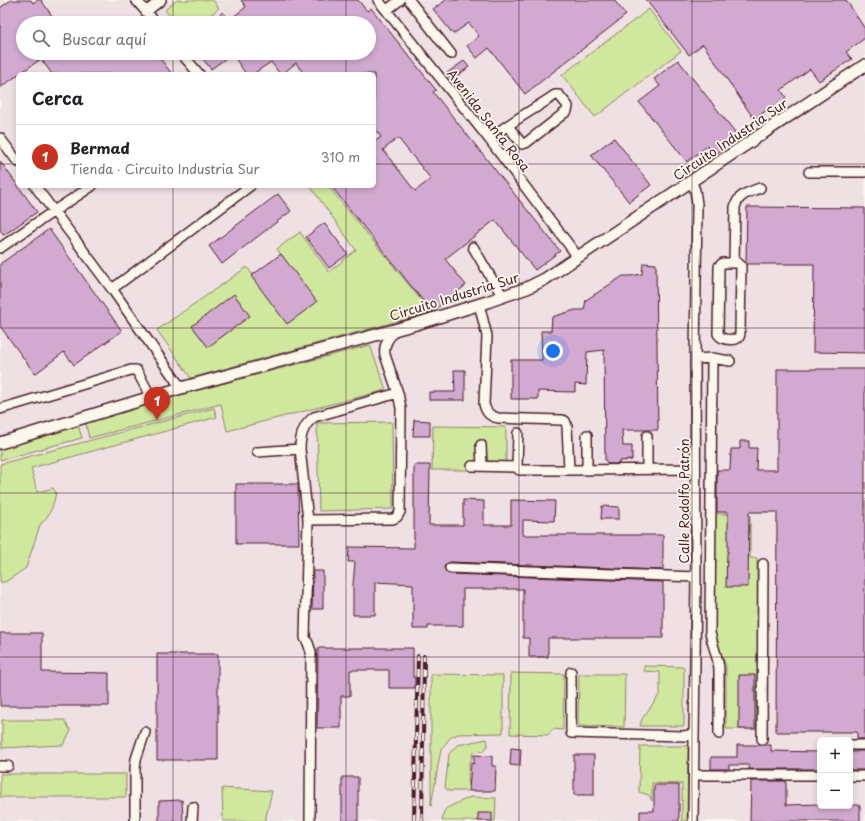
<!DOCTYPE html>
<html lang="es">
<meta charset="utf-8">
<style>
body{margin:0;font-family:"Playpen Sans",sans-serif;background:#f6f6f6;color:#202124}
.controls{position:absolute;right:12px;bottom:12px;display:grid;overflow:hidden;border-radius:6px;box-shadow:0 2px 6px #0003}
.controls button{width:36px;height:36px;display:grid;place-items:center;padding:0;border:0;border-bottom:1px solid #e0e0e0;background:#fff;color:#202124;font:20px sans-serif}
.you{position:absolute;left:553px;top:351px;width:14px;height:14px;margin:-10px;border:3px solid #fff;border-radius:50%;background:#1a73e8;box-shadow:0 0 0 6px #1a73e833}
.badge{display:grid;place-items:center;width:26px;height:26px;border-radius:50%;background:#c8321e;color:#fff;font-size:13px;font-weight:700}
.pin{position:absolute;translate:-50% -33px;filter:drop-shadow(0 1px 2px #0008)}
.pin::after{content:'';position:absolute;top:21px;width:14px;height:12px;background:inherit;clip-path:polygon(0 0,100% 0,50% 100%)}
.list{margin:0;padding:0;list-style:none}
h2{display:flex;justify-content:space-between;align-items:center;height:52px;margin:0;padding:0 16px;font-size:17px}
h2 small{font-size:13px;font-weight:400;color:#757577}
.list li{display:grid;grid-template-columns:26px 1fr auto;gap:12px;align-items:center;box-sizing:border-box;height:64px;padding:0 16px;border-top:1px solid #e0e0e0}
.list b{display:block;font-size:15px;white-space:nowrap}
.list p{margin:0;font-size:13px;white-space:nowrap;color:#757577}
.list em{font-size:13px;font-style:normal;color:#757577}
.icon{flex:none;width:22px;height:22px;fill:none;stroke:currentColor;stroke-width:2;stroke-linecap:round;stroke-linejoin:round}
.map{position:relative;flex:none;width:865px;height:821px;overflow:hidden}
.search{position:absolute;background:#fff;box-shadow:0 2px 6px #0003;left:16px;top:16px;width:360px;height:44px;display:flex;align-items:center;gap:10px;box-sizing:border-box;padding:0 14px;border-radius:22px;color:#757577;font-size:15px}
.panel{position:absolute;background:#fff;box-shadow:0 2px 6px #0003;left:16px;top:72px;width:360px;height:116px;border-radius:6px}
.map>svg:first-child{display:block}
</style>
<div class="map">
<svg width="865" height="821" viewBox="0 0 865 821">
<rect width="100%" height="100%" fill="#fbf7ec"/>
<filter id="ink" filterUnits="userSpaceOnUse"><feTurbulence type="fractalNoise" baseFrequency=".025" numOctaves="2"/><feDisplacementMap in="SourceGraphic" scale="8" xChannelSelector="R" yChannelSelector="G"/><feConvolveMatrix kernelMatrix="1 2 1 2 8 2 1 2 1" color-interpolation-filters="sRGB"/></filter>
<g filter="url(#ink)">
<path fill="#efe0e4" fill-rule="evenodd" d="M0,0H865V821H0ZM23,23H369V53H23ZM18,74H374V186H18ZM820,740H850V806H820Z"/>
<path fill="#d0e89e" stroke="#8d8464" d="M177,0H213L219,8L201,23H176L165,10Z
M649,9L681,51L595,117L562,75Z
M310,186H328L431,312L191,378L157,330L247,267L286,322L315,302L277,249L300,232L329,272L356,250Z
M370,345L386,390L227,431L221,404L89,438L85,420Z
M214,408L217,417L31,468L37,492L53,488L56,493L52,508L47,517L40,525L26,568L5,582H0V464Z
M392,422L393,509L319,511L317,423Z
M78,425L82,438L0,460V446Z
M433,426L506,427V470H432Z
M716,514L750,515V558H757L758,658L756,729H726V666L715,639Z
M644,666L684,667V726H640L642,719L660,694V672L644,671Z
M511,673L564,674L563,730L553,729L549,735L510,734Z
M431,674L503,675V733L458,734L451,737L441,749L431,806Z
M579,674H625L624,727L578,726Z
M2,720H64L71,731L63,745L2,748Z
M487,739L488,745L484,751L473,752L471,761L469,763L468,791H449L445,788L449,754L457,745Z
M640,746H688L687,821H682V784L652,783V801L649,795L639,792Z
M0,774H126V797H0Z
M222,788L272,791L265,821H223Z
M470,797L496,798L495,821H442L444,811L447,808Z"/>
<path fill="#d2aad1" stroke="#4a1f2b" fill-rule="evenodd" d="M11,0H31L33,3L37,0H41L57,23H23V53H156L172,74H52L41,59L19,74H18V75L0,88V8Z
M241,0H358L367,11L371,8L436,90L433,92L560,251L535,270L495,220L445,259L466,285L432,312L331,186H374V142L381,137L374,128V74H304L296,63L282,74H280L271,62L253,74H246L232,54L211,69L198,53H369V23H209L223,12L229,20L246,7ZM398,138L431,179L415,191L383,150Z
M446,0H614L626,15L525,94L489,48L477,58L467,46L479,36L469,23L453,34L433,9Z
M646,0H846L865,29V38L846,52L852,59L819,81L810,69L781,90L786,97L754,119L703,44L689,55Z
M678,60L739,137L715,155L707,146L687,162L639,102L660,86L654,79Z
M464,61L469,67L452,80L447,73Z
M614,138L651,185L629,202L591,155Z
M0,161L37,212L4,235L0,230Z
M278,194L291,211L222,264L209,246Z
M747,207L865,208V353L813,352L814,264H746Z
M324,223L348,254L329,268L306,237Z
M49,229L122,331L74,365L64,352L35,374L0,326V264Z
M281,254L317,302L287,324L251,276Z
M643,263L656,264L658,430H622L623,446H632V460L619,461V464H608L605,460L604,350L587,352L586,385L575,384V392L538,391V399H511V360H542L541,331H551L552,317L575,310H584L586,300L623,276H631L642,274Z
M234,294L250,316L208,347L192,326Z
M777,369H865V739H857V732H776L777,512H749L748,587H726L727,553H728V512H717V470H730L731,449H740V441H749V448H757L756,470H777Z
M454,370H465V400H429V392H455Z
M414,420L430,421V436H413Z
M414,465H430L429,525H463V500L484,501V525H511V500L555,501L554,521L523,520V535H663V570L450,562L445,565L444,568L447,573L450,574L663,582V638H548V657H529V638H523V589H463V626H428V629H413V584L375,582V615H353V585L355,562H348L349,547L414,548Z
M236,484H298L299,544H236Z
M602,506L619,507V519H601Z
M313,571H323V609H312Z
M0,633H42V672L109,673V706H0Z
M318,648H413V677H415V688H389V670H350V696H341V728H317Z
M157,654H218V760H157Z
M739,675H755V729H739Z
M737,745H771V751L820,752V769H749V765H729V769H711V757H737Z
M511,748L521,749L520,766L510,765Z
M857,751H865V770H850V752H857Z
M474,755L492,756V766H496L495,791H469L471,763L474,764Z
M574,755H594V795H574Z
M342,777H358V821H342Z
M751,781H786V805L820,804V806H850V805H860V821H750Z
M654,785H679V821H640V811H654Z
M182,800L183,821H159V801Z
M478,813H492V821H478Z"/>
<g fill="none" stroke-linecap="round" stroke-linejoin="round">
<defs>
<path id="minor" d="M136,0L156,23
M378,0L489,139L578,257
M409,0L451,54
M387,10L400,0
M146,12L161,0
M181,53L199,74
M0,138L18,162
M489,139C509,123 533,110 555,95H559L568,106L567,111L526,143L522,144L508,126
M809,172H865
M691,181L695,190L697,204L695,359L696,577L693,821
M35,186L112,289L181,388
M473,247L493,281L503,296
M0,248L54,211L92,186
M723,263H738L741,266L740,334L739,337L736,339C730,340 722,340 718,334L719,268V266Z
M734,263L735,207C738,194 750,192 760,188
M112,289L250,186
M479,304L487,336L484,404C486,413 490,416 498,418L562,420L565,421L567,426L569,470L695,469
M395,330C389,338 383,344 385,355L398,393L401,408L400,512L397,517L393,519L308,520L300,449C300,437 303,425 314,417L398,393
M712,358L710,632C712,645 718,656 719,669V734
M695,359L712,358L730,361
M0,409L131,370H136L137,371L151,397
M518,433L517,467L519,470H569
M481,445L482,466
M257,452L300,449
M472,466L517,467
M647,469V436
M587,470V435
M308,520L305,638L308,643L311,652L310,821
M450,568L696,577
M571,672V733L684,736L694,734
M762,739L763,564
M850,745H865
M0,766H8
M694,775H820
M850,776H865
M135,821V769L136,759L145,732
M192,821L193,807"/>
<path id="major" d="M0,443L181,388L416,324L487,302L527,288L545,279L865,65"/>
</defs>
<use href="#minor" stroke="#4a1f2b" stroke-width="12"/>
<use href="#major" stroke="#4a1f2b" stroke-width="14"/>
<use href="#minor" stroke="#fbf7ec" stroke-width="9"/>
<use href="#major" stroke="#fbf7ec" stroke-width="11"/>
<defs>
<path id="rail" d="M414,821L418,656
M422,821L424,656"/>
</defs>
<use href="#rail" stroke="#4a1f2b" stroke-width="4"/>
<use href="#rail" stroke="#fbf7ec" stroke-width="2.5" stroke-dasharray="8" stroke-linecap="butt"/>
</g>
</g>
<path fill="none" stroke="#4a1f2b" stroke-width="1" stroke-opacity="0.55" d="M173,0V23M346,0V23M519,0V821M692,0V821M173,53V74M346,53V74M0,164H18M374,164H865M173,186V821M346,186V821M0,328H865M0,493H865M0,657H865"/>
<g text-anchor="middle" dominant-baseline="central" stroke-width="3.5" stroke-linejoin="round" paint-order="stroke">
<g font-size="13" fill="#4a1f2b" stroke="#fbf7ec">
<text transform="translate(489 120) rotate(52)">Avenida Santa Rosa</text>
<text transform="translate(730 139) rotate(-34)">Circuito Industria Sur</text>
<text transform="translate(454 296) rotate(-17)">Circuito Industria Sur</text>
<text transform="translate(683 501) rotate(-90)">Calle Rodolfo Patrón</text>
</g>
</g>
</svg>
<div class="controls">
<button>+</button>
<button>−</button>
</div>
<div class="you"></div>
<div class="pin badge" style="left:157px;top:420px">1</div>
<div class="search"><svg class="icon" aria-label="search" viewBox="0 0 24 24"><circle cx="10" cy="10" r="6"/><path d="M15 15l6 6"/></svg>Buscar aquí</div>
<section class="panel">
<h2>Cerca<small></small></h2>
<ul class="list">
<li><span class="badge">1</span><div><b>Bermad</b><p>Tienda · Circuito Industria Sur</p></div><em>310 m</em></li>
</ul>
</section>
</div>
